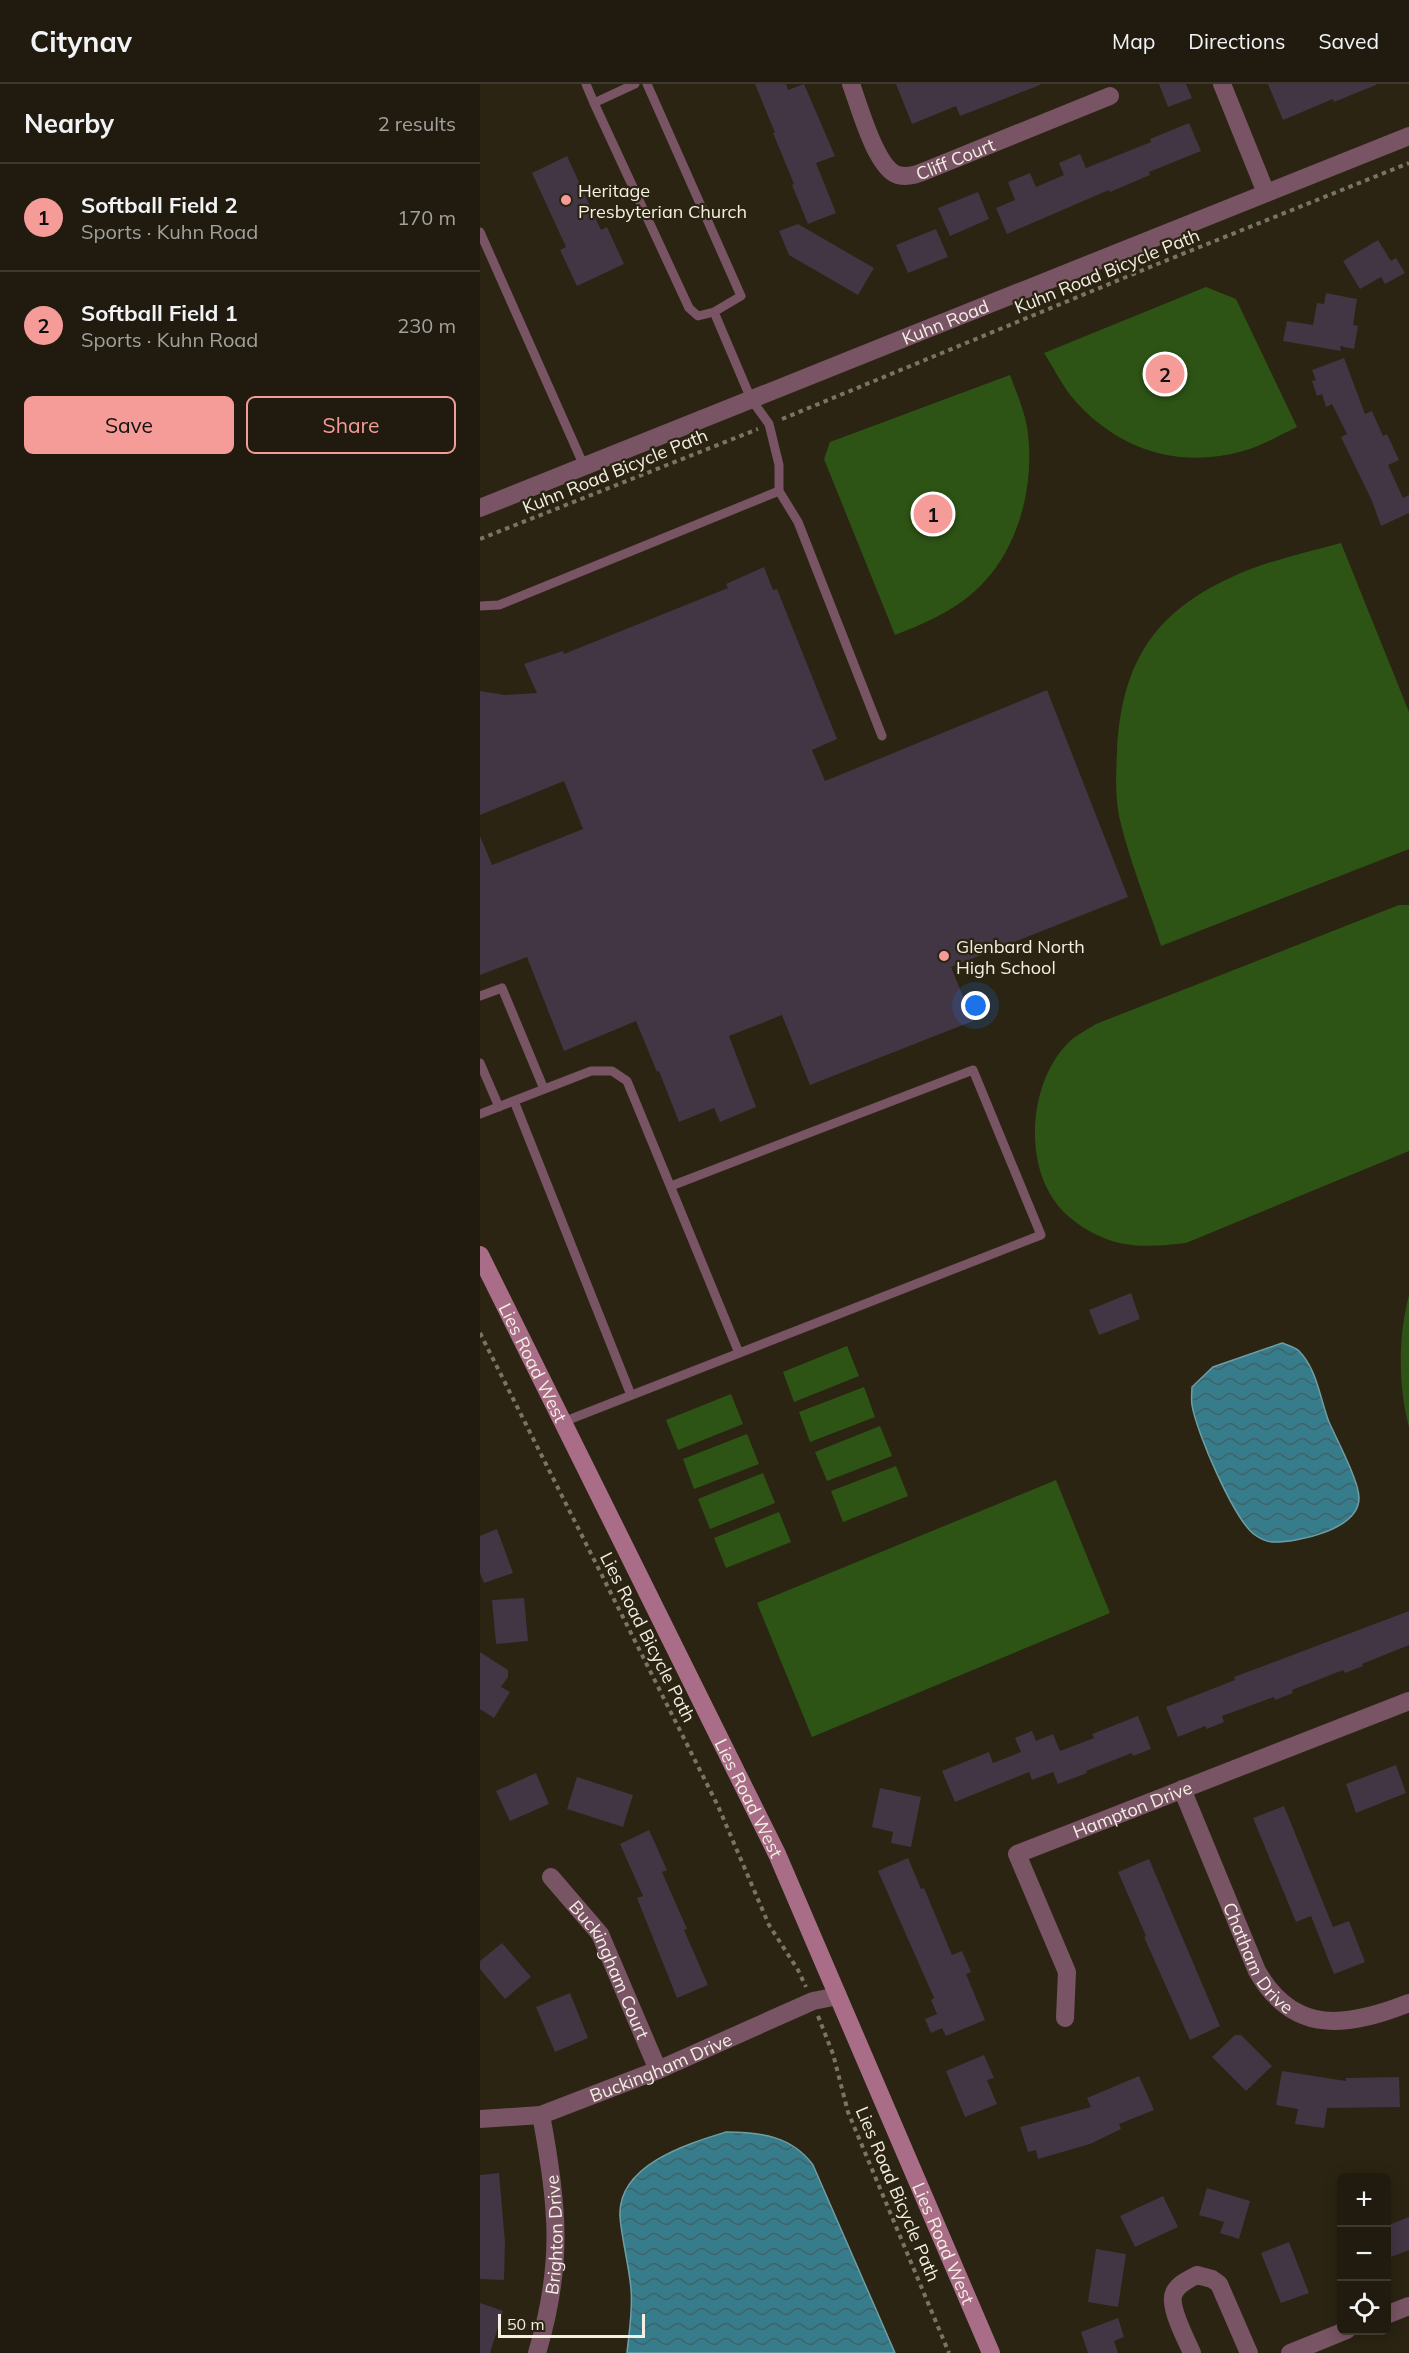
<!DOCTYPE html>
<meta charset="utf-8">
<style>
body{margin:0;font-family:Mulish,sans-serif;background:#2d281c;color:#f1f3f6}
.controls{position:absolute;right:18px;bottom:18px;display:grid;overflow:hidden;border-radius:9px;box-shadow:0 3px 15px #0003}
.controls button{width:54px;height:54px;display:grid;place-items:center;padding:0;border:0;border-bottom:2px solid #3d392e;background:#201b0e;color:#f1f3f6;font:30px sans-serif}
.scale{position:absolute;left:18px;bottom:15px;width:147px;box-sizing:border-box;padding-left:6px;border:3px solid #f3efe3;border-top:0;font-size:16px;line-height:21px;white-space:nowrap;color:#f3efe3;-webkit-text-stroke:4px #2b2412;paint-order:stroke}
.you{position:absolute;left:496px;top:922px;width:21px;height:21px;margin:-15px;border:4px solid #fff;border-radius:50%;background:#1a73e8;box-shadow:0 0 0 9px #1a73e833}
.badge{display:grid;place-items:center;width:39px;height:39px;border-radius:50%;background:#f59b98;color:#111;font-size:20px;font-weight:700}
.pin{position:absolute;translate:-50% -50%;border:3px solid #fff;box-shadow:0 2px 6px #0006}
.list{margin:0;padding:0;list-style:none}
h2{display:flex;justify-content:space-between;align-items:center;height:78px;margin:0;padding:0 24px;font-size:26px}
h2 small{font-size:20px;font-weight:400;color:#a2a19e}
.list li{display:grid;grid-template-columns:39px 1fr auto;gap:18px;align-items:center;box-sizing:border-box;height:108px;padding:0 24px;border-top:2px solid #3d392e}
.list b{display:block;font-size:22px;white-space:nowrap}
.list p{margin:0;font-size:20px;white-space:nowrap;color:#a2a19e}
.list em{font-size:20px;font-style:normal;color:#a2a19e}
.actions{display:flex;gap:12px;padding:18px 24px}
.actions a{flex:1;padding:14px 0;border:2px solid #f59b98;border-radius:9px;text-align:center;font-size:21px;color:#f59b98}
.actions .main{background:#f59b98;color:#111}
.icon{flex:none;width:33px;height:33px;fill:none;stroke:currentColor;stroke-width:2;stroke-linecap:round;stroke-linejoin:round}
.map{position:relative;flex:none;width:929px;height:2269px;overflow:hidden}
header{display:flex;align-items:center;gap:36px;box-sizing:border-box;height:84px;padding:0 30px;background:#201b0e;border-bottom:2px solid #3d392e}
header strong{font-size:28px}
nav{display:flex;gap:33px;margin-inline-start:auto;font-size:21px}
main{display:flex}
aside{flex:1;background:#201b0e}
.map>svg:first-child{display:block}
</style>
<header>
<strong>Citynav</strong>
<nav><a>Map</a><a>Directions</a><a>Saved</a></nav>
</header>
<main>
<aside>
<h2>Nearby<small>2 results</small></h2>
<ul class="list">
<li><span class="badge">1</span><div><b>Softball Field 2</b><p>Sports · Kuhn Road</p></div><em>170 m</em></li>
<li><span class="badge">2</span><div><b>Softball Field 1</b><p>Sports · Kuhn Road</p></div><em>230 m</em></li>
</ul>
<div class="actions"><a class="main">Save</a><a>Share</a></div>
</aside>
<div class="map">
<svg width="929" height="2269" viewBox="0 0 929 2269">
<defs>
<pattern id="water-waves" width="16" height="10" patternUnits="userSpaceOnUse" patternTransform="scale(1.5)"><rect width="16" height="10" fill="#367c8b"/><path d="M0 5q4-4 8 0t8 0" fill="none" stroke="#406268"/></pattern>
</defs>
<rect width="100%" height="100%" fill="#2b2412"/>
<path fill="#2d5415" d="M726,203L756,215L817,343C800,351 782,362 763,367C697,386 634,364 591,312C581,299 573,283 564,269Z
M530,291C536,308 544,325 547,343C556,399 539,468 495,507C472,528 443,540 415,551L344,375L350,358Z
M861,459L929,628V765L681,862C667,819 649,776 639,732C635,711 636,689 637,668C641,582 672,529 752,493C786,477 825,469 861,459Z
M919,821H929V1067L706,1159C679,1162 649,1165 624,1154C609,1148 593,1138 582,1126C542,1084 548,998 589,958C596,951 607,946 616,940Z
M929,1211V1343C918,1301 918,1253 929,1211Z
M367,1262L379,1292L314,1318L303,1288Z
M384,1303L395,1333L330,1358L319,1328Z
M251,1310L263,1340L198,1366L186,1336Z
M400,1342L412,1372L347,1397L335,1368Z
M267,1350L279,1380L214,1405L203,1375Z
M416,1382L428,1412L363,1438L351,1407Z
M283,1389L295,1419L230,1445L218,1415Z
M576,1396L630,1529L332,1653L277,1519Z
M299,1428L311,1458L246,1484L234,1454Z"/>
<path fill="url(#water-waves)" stroke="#6f9ea5" stroke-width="1.5" d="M802,1259C807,1261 815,1263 819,1267C837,1285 840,1315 849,1338C857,1356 879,1397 879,1414C879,1446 816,1459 792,1458C787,1458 779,1454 775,1451C754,1436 716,1347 712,1321C711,1315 712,1308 712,1303L733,1283Z
M246,2048C280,2048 312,2052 333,2081L415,2269H147C149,2248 153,2226 151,2205C149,2181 142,2157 140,2133C137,2081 207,2060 246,2048Z"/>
<path fill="#423544" d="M275,0H306L308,6L324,0L355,72L336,79L356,129L328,140L312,101L314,100L293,49H295Z
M416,0H560V1L480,32L476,22L432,40Z
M679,0H706L712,14L688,23Z
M788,0H896V1L854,18L853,15L803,36Z
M709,39L721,67L669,88L670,91L630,108L629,106L527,150L516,124L535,116L528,98L550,89L556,103L584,91L579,79L600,70L606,84L671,58L670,55Z
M87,72L121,146L127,143L144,180L97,202L80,166L86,163L52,89Z
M498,108L509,135L470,152L458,124Z
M318,140L394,184L378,211L309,171L299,147Z
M456,145L468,173L428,189L416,161Z
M898,156L911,177L916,174L925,189L905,200L901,193L880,205L863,177Z
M846,209L877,215L873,241L878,242L874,265L860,262L861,267L803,257L807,237L833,241L837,219L844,220Z
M864,274L885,330L892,327L903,352L907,350L919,376L908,381L923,414L929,411V429L901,442L892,417L861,353L867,350L852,320L846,323L842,310L837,312L832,297L836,296L832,286Z
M284,483L293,506L297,505L357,655L332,666L345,697L567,606L648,813L471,883L493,937L330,1001L302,931L249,952L276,1023L240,1038L234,1024L199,1038L179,987L177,988L156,937L84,967L47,873L0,891V752L12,781L103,745L84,697L0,731V607L25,611L57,609L44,580L83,567L84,570L248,504L246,500Z
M651,1209L660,1235L619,1251L609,1226Z
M17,1445L33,1489L4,1499L0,1489V1452Z
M44,1514L48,1557L16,1560L12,1516Z
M929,1527V1561L882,1580L883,1582L865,1589L863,1586L812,1606L813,1609L795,1616L794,1613L742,1632L744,1638L727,1645L725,1642L698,1653L686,1623L755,1596L754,1593Z
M0,1568L28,1586V1593L21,1603L30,1608L14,1634L0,1625Z
M658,1632L671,1665L653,1672L652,1669L606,1687L607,1689L578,1700L573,1688L552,1696L549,1688L475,1718L462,1687L509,1668L513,1679L541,1668L535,1654L552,1647L556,1657L573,1650L580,1667L614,1654L612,1650Z
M916,1681L926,1709L876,1729L866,1700Z
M56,1689L69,1720L30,1737L16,1707Z
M97,1693L153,1711L143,1743L87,1725Z
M400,1704L441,1713L431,1763L411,1759L413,1748L392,1743Z
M804,1722L853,1843L869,1837L885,1878L854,1890L831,1832L816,1838L773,1734Z
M169,1746L187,1786L182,1788L207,1845L204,1846L228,1901L197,1914L157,1814L163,1812L140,1760Z
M428,1774L441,1805L444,1804L472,1871L482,1867L491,1888L486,1890L505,1936L466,1952L462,1944L451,1949L445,1935L457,1930L451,1916L454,1914L398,1787Z
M669,1775L740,1942L710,1956L664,1853L666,1852L638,1788Z
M22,1859L51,1893L25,1915L0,1885V1877Z
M90,1909L108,1954L75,1968L56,1923Z
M755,1951H761L792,1982L766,2007L732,1973Z
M504,1971L514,1994L507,1996L517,2020L485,2033L466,1987Z
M802,1987L866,1997V1994L919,1993L920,2023L847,2024L844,2044L815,2040L818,2025L796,2021Z
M659,1992L674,2026L639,2040L641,2045L610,2060L558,2075L556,2066L548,2068L540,2043L611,2023L607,2014Z
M19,2089L25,2158L24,2196L0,2195V2091Z
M727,2104L770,2117L759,2155L740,2149L744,2138L719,2131Z
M683,2112L698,2143L655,2163L640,2132Z
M929,2133V2166L906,2175V2142Z
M809,2158L829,2209L801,2219L781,2169Z
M616,2165L646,2170L638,2223L608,2218Z
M0,2219L23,2227L10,2269H0Z
M638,2234L644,2253L634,2257L638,2269H608L601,2248Z"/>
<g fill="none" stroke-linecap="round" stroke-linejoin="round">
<path stroke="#7a7465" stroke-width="4" stroke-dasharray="4.5 4.5" stroke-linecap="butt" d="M302,335L680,179L929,79
M0,455L278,345
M0,1249L238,1722L289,1841L318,1886L326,1903
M338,1932L353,1970L368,2028L469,2269"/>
<path stroke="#795464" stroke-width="9" d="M106,0L114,19
M155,0L114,19L209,224L218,232L234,228L261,212L167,0
M0,148L104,382
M299,407L318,438L402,652
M0,522L19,521L299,407V381L289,340L271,315L234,228
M0,912L22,904L64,1005
M0,979L19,1023
M34,1017L151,1311
M0,1030L111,987H132L147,997L259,1269
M83,1338L561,1151L493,986L191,1102"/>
<g stroke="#795464" stroke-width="18">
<path id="s1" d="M371,0C379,21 396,85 418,91C430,94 440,89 450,85L630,12"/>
<path d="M742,0L786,109"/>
<path id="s2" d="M0,424L929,52"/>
<path id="s3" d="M702,1705L777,1887C814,1952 868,1943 929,1919"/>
<path id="s4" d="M71,1793L120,1850L178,1986"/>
<path id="s5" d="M585,1934L587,1888L537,1770L929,1617"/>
<path id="s6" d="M0,2035L61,2031L178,1986L333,1917L358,1912"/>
<path d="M906,2231L929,2222"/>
<path id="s7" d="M57,2269C84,2180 78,2120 61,2031"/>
<path d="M712,2269C706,2255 688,2222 694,2209C698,2200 709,2195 717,2191L732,2195L739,2200L769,2269"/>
<path d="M810,2269L867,2246"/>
</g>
<path stroke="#a96d87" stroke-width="18" id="s8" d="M0,1171L297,1770L511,2269"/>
</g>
<g fill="#f59b98" stroke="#2b2412" stroke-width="2">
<circle cx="86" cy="116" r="6"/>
<circle cx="464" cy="872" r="6"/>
</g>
<g text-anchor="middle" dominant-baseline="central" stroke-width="4.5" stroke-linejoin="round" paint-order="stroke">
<g font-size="18" fill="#f3efe3" stroke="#2b2412">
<text stroke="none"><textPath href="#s1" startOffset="165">Cliff Court</textPath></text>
<text transform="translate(627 187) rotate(-22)">Kuhn Road Bicycle Path</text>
<text stroke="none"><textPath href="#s2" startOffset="501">Kuhn Road</textPath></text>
<text transform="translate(135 387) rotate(-22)">Kuhn Road Bicycle Path</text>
<text stroke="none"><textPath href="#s8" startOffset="120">Lies Road West</textPath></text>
<text transform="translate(168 1553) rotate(63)">Lies Road Bicycle Path</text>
<text stroke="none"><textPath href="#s8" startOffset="606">Lies Road West</textPath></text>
<text stroke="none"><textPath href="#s5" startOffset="298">Hampton Drive</textPath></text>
<text stroke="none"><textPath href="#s3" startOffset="186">Chatham Drive</textPath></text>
<text stroke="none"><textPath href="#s4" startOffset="111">Buckingham Court</textPath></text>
<text stroke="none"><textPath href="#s6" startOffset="190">Buckingham Drive</textPath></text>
<text transform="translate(418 2110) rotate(67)">Lies Road Bicycle Path</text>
<text stroke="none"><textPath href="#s7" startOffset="120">Brighton Drive</textPath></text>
<text stroke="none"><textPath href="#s8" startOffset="1092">Lies Road West</textPath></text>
</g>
<g font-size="18" fill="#f3efe3" stroke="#2b2412" text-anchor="start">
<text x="98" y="106">Heritage<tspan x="98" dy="21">Presbyterian Church</tspan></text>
<text x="476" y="862">Glenbard North<tspan x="476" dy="21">High School</tspan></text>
</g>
</g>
</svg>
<div class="controls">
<button>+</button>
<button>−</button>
<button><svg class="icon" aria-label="locate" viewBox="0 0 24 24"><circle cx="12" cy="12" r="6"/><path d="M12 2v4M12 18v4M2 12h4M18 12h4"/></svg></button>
</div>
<div class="scale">50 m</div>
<div class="you"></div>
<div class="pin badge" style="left:453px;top:430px">1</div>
<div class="pin badge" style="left:685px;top:290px">2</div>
</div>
</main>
